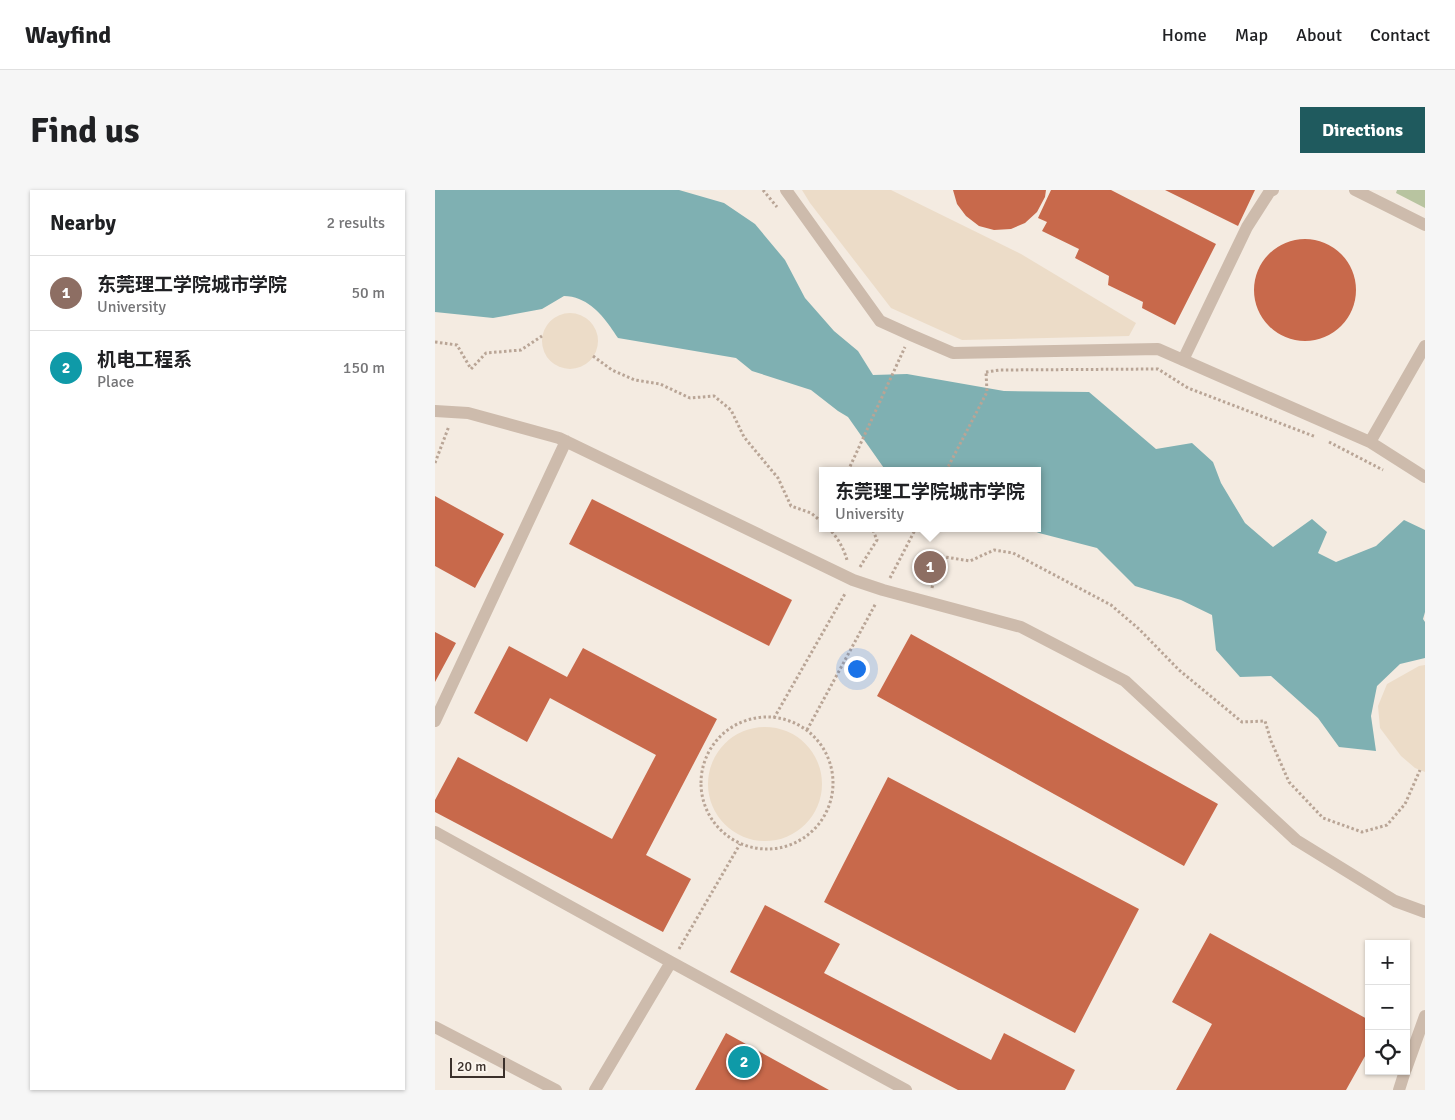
<!DOCTYPE html>
<meta charset="utf-8">
<style>
body{margin:0;font-family:Signika,"Noto Sans SC",sans-serif;background:#f6f6f6;color:#202124}
.controls{position:absolute;right:15px;bottom:15px;display:grid;overflow:hidden;border-radius:0px;box-shadow:0 1px 4px #0004}
.controls button{width:45px;height:45px;display:grid;place-items:center;padding:0;border:0;border-bottom:1px solid #e0e0e0;background:#fff;color:#202124;font:25px sans-serif}
.scale{position:absolute;left:15px;bottom:12px;width:55px;box-sizing:border-box;padding-left:5px;border:2px solid #3b302b;border-top:0;font-size:14px;line-height:18px;white-space:nowrap;color:#3b302b;-webkit-text-stroke:4px #fbf5ee;paint-order:stroke}
.you{position:absolute;left:421px;top:478px;width:18px;height:18px;margin:-12px;border:4px solid #fff;border-radius:50%;background:#1a73e8;box-shadow:0 0 0 8px #1a73e833}
.badge{display:grid;place-items:center;width:32px;height:32px;border-radius:50%;background:#1f5a5e;color:#fff;font-size:16px;font-weight:700}
.pin{position:absolute;translate:-50% -50%;border:2px solid #fff;box-shadow:0 1px 5px #0006}
.popup{position:absolute;left:384px;top:277px;width:222px;height:65px;box-sizing:border-box;display:grid;place-content:center;border-radius:0px;background:#fff;filter:drop-shadow(0 1px 4px #0005);font-size:16px;white-space:nowrap;color:#757577}
.popup b{font-size:19px;color:#202124}
.popup::after{content:'';position:absolute;left:50%;top:100%;margin-left:-10px;border:10px solid transparent;border-top-color:#fff}
.list{margin:0;padding:0;list-style:none}
h2{display:flex;justify-content:space-between;align-items:center;height:65px;margin:0;padding:0 20px;font-size:21px}
h2 small{font-size:16px;font-weight:400;color:#757577}
.list li{display:grid;grid-template-columns:32px 1fr auto;gap:15px;align-items:center;box-sizing:border-box;height:75px;padding:0 20px;border-top:1px solid #e0e0e0}
.list b{display:block;font-size:19px;white-space:nowrap}
.list p{margin:0;font-size:16px;white-space:nowrap;color:#757577}
.list em{font-size:16px;font-style:normal;color:#757577}
.icon{flex:none;width:28px;height:28px;fill:none;stroke:currentColor;stroke-width:2;stroke-linecap:round;stroke-linejoin:round}
.map{position:relative;flex:none;width:990px;height:900px;overflow:hidden;border-radius:0px}
header{display:flex;align-items:center;gap:30px;box-sizing:border-box;height:70px;padding:0 25px;background:#fff;border-bottom:1px solid #e0e0e0}
header strong{font-size:24px}
nav{display:flex;gap:28px;margin-inline-start:auto;font-size:18px}
.intro{display:flex;align-items:center;justify-content:space-between;box-sizing:border-box;height:120px;padding:0 30px}
h1{margin:0;font-size:35px}
.button{padding:12px 22px;border-radius:0px;background:#1f5a5e;color:#fff;font-size:18px;font-weight:700}
main{display:flex;gap:30px;padding:0 30px}
aside{flex:1;background:#fff;border-radius:0px;box-shadow:0 1px 4px #0004}
.map>svg:first-child{display:block}
</style>
<header>
<strong>Wayfind</strong>
<nav><a>Home</a><a>Map</a><a>About</a><a>Contact</a></nav>
</header>
<div class="intro"><h1>Find us</h1><a class="button">Directions</a></div>
<main>
<aside>
<h2>Nearby<small>2 results</small></h2>
<ul class="list">
<li><span class="badge" style="background:#8d6e63">1</span><div><b>东莞理工学院城市学院</b><p>University</p></div><em>50 m</em></li>
<li><span class="badge" style="background:#0f9aa8">2</span><div><b>机电工程系</b><p>Place</p></div><em>150 m</em></li>
</ul>
</aside>
<div class="map">
<svg width="990" height="900" viewBox="0 0 990 900">
<rect width="100%" height="100%" fill="#f4ebe1"/>
<path fill="#b8c4a0" d="M962,0H990V18L961,3Z"/>
<path fill="#ecdcc8" d="M367,0H456L586,64L701,133L694,146L527,150L456,118L375,13Z
M107 151a28 28 0 1 1 56 0a28 28 0 1 1-56 0Z
M990,475V582L980,578L966,566L945,538L943,516L952,494L984,476Z
M273 594a57 57 0 1 1 114 0a57 57 0 1 1-114 0Z"/>
<path fill="#7fb0b2" d="M0,0H244L289,13L320,34L350,70L370,108L399,141L423,161L438,185L472,184L569,201L654,202L721,259L757,253L778,272L786,293L810,333L838,357L877,329L892,342L883,363L901,372L941,356L969,330L990,340V422L988,429L990,432V468L965,474L942,496L936,526L941,561L904,557L883,528L836,486L805,487L781,460L777,425L746,410L700,396L662,358L604,343L592,338H602V281H451L413,227L403,221L376,200L317,181L301,168L183,148C173,133 162,116 144,109C140,107 134,106 129,106L107,119L58,128L0,122Z"/>
<path fill="#c8694b" d="M518,0H611L610,7L602,22L590,33L576,39L559,40L544,36L531,26L522,14Z
M616,0H676L781,54L740,135L707,118L708,112L673,95L674,86L640,68L644,59L607,41L612,32L603,28Z
M730,0H820L803,36Z
M819 100a51 51 0 1 1 102 0a51 51 0 1 1-102 0Z
M0,306L69,344L40,398L0,376Z
M157,309L357,410L334,456L134,354Z
M0,442L21,453L0,492Z
M476,444L783,614L749,676L442,506Z
M74,456L132,487L148,458L282,529L211,665L256,689L228,742L0,622V610L23,567L177,649L221,565L115,508L92,552L39,523Z
M453,587L704,719L640,843L389,712Z
M330,715L405,754L389,783L556,870L569,843L640,880L630,900H523L295,782Z
M775,743L934,830V859L911,900H741L777,834L737,812Z
M291,843L394,900H260Z"/>
<g fill="none" stroke-linecap="round" stroke-linejoin="round">
<path stroke="#b9a596" stroke-width="3" stroke-dasharray="2.5 2.5" stroke-linecap="butt" d="M328,0L342,17
M0,152L22,155L36,179L51,163L86,160L107,146
M158,166L177,180L200,190L225,194L255,208L279,206L296,220L309,247L343,288L356,316L376,323L388,333
M551,182L565,180L723,179L753,198L881,247
M894,252L948,280
M0,273L14,236
M413,281L470,157
M511,281L552,202L551,182
M393,338C402,346 409,359 412,370
M425,377L442,350L437,338
M455,388L481,338
M497,398L504,366L535,371L559,360L578,363L676,415L704,439L744,480L807,532L830,531L836,551L854,592L888,628L927,642L952,635L970,614L985,580
M266 593a66 66 0 1 1 132 0a66 66 0 1 1-132 0Z
M339,528L411,402
M372,540L441,413
M244,759L305,654"/>
<path stroke="#cdbbac" stroke-width="12" d="M351,0L445,131L476,145L518,163L723,159L935,252L990,287
M920,0L990,35
M748,170L812,37L835,1L838,0
M0,221L33,223L124,248L418,390L448,400L586,437L690,491L861,650L960,711L990,722
M935,252L990,156
M0,531L131,251
M0,642L236,772L160,900
M236,772L471,900
M0,837L121,900
M971,879L990,826
M964,900L970,881"/>
</g>
</svg>
<div class="controls">
<button>+</button>
<button>−</button>
<button><svg class="icon" aria-label="locate" viewBox="0 0 24 24"><circle cx="12" cy="12" r="6"/><path d="M12 2v4M12 18v4M2 12h4M18 12h4"/></svg></button>
</div>
<div class="scale">20 m</div>
<div class="you"></div>
<div class="pin badge" style="left:495px;top:377px;background:#8d6e63">1</div>
<div class="popup"><b>东莞理工学院城市学院</b>University</div>
<div class="pin badge" style="left:309px;top:872px;background:#0f9aa8">2</div>
</div>
</main>
